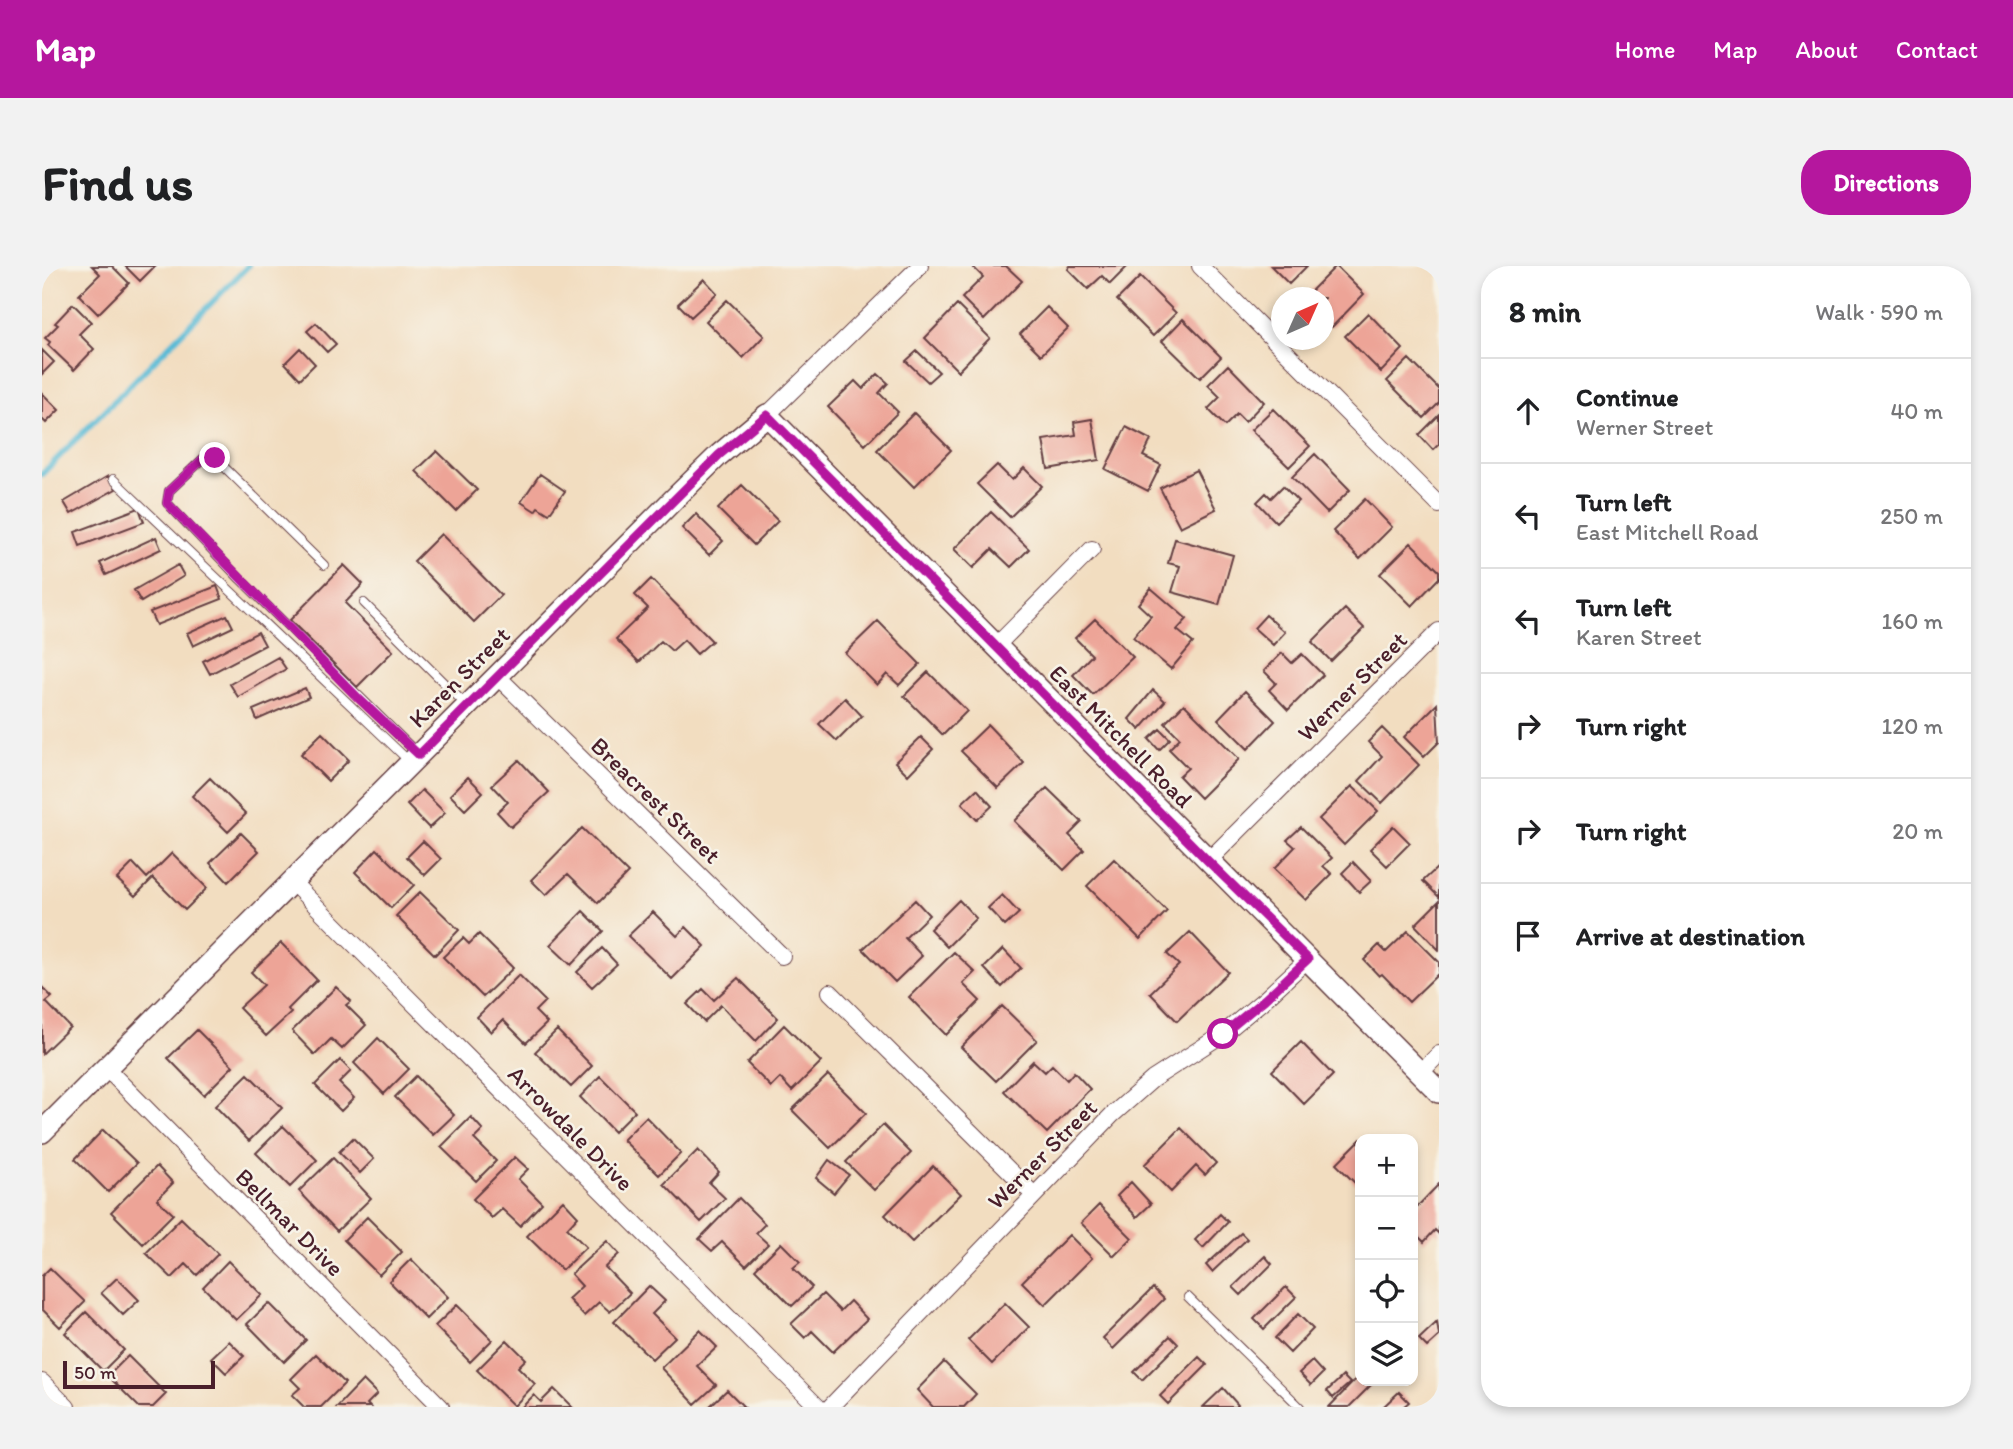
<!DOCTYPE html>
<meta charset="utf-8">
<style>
body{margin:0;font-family:Itim,sans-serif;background:#f2f2f2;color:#202124}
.controls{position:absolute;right:21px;bottom:21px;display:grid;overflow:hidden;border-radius:14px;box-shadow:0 4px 10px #0003}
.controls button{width:63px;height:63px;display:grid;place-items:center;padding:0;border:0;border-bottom:2px solid #e0e0e0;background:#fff;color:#202124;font:35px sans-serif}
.compass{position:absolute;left:1229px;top:21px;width:63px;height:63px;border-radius:50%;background:#fff;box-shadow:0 4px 10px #0003;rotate:45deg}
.scale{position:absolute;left:21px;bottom:18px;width:152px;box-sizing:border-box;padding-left:7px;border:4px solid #4a1f2b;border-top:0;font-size:19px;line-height:24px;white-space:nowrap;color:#4a1f2b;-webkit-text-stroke:5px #f7f3e8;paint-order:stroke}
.stop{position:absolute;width:21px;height:21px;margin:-16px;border:5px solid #b5179e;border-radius:50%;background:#fff}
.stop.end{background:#b5179e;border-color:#fff;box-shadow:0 2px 7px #0008}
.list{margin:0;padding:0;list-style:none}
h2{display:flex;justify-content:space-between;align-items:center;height:91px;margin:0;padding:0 28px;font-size:30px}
h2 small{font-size:23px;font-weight:400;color:#757577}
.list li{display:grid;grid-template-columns:46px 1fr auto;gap:21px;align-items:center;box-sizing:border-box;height:105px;padding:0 28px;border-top:2px solid #e0e0e0}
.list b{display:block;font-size:26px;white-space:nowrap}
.list p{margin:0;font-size:23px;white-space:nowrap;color:#757577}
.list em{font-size:23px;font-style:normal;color:#757577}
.icon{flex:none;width:38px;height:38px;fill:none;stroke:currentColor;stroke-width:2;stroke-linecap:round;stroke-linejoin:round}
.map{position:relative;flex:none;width:1397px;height:1141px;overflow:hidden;border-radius:28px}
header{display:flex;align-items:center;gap:42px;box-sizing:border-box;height:98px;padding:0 35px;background:#b5179e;color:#fff}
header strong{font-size:33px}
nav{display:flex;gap:38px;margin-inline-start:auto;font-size:24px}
.intro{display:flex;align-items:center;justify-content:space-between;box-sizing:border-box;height:168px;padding:0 42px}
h1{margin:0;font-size:49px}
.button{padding:18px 32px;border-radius:28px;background:#b5179e;color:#fff;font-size:24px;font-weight:700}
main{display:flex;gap:42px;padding:0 42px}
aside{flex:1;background:#fff;border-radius:28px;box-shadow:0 4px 10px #0003}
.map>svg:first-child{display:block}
</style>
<header>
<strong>Map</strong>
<nav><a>Home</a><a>Map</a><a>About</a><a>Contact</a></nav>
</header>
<div class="intro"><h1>Find us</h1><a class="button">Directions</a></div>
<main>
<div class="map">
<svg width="1397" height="1141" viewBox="0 0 1397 1141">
<rect width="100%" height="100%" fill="#f7f3e8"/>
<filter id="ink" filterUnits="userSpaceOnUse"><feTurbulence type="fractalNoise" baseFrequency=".0143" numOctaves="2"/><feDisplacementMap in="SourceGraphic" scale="14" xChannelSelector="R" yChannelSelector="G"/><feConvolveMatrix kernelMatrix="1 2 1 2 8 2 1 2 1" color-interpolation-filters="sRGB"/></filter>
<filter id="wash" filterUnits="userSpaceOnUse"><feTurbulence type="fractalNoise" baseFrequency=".00686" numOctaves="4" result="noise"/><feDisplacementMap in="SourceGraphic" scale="28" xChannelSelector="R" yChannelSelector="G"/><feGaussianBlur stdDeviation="1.57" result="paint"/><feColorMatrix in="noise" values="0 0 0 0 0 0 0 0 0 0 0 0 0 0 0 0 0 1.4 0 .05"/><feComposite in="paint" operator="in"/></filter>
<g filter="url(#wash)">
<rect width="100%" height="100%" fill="#f2ddc0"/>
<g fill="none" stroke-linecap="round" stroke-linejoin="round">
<path stroke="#57bad5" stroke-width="6" d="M0,208L206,0"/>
</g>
<g id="blocks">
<path fill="#eda497" d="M50,0H70L87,17L56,48L37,29L58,8Z
M83,0H113L98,15Z
M934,0H964L980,15L942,54L920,32L941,11L932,2Z
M1028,0H1086L1068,18L1060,10L1046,23L1026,3Z
M1229,0H1265L1247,18Z
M1294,0L1322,28L1290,61L1282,52V32H1262Z
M1098,11L1134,47L1111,70L1075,34Z
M662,13L675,27L649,51L636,38Z
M685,34L722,70L701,92L664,55Z
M31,38L49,56L37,68L52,83L32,104L6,79L8,76L3,72L16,59L13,57Z
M915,39L948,72L916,105L883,72Z
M1005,41L1026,62L999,89L978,68Z
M1326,47L1361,83L1339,106L1303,70Z
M1141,53L1179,91L1158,112L1120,75Z
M274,57L294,78L285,86L265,65Z
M258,82L273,98L258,113L243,97Z
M0,84L12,96L0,108Z
M875,85L897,106L886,116L864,95Z
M1367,93L1397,123V137L1382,152L1345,115Z
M1186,99L1222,136L1203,156L1195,148L1183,160L1166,143L1178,131L1166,119Z
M836,108L846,117L837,127L856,146L823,179L786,141L813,115L821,123Z
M0,127L17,144L4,157L0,153Z
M1231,143L1268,180L1247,201L1209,164Z
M872,147L909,184L872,221L835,184Z
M1397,149V178L1391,184L1377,169Z
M1050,153L1057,194L1006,203L1001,174L1034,169L1032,156Z
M1084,161L1109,174L1101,190L1119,199L1106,225L1063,203Z
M395,185L435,224L414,245L374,205Z
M1273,188L1308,224L1285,247L1250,211Z
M955,199L970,214L982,202L1000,220L968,251L935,218Z
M1154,204L1174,243L1138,261L1118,222Z
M498,208L523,225L507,248L496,241L493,245L479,236Z
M66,210L74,223L29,248L22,236Z
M700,219L736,255L712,279L676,243Z
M1241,220L1256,235L1234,256L1215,236L1224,227L1229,232Z
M1323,233L1350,261L1318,293L1291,265Z
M97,242L102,256L38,280L33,266Z
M949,246L987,283L969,301L950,283L931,302L912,283Z
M654,248L681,275L667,289L640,262Z
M399,268L459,329L432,356L372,295Z
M114,271L119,283L64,309L58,297Z
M1133,273L1191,289L1177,339L1130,326L1138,300L1126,297Z
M1369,277L1397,305V312L1370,340L1338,308Z
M136,299L142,310L99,336L92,324Z
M302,299L321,318L303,337L351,385L315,421L248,354Z
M609,313L670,375L655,388L642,374L630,385L619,375L597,396L574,373L606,342L593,329Z
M175,320L180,333L114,359L108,346Z
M1109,322L1145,353L1135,364L1151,377L1129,403L1091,371L1109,350L1096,338Z
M1303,343L1322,362L1289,395L1270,376Z
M185,349L191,361L151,380L145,367Z
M1224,349L1243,366L1231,379L1212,362Z
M1053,353L1091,391L1051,429L1031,409L1050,389L1033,372Z
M836,355L878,398L857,419L845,408L835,419L803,387Z
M216,366L223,379L168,408L161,395Z
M1240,387L1250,397L1260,388L1281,409L1246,444L1227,424L1234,417L1222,405Z
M236,391L244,403L196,431L188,418Z
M886,406L925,445L901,469L862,430Z
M263,422L267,431L215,454L211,444Z
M1111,424L1123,435L1098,464L1087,453Z
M1203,425L1233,455L1206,483L1176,453Z
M803,432L820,450L795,475L777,458Z
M1142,438L1197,493L1158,532L1137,510L1146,502L1127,483L1138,472L1123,457Z
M1395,438L1397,476L1382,491L1362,471Z
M946,459L982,497L956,522L919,485Z
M1340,462L1377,499L1340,537L1317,515L1340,490L1326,476Z
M1118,463L1128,473L1117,484L1107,473Z
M280,467L307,494L286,515L259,488Z
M879,471L891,483L866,509L853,496Z
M477,494L507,526L469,561L455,546L466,536L450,519Z
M426,511L441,526L423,544L408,529Z
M168,512L204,548L186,566L150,530Z
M1310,520L1336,545L1302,579L1277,553Z
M1005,522L1040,556L1027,569L1042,584L1022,604L972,555Z
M935,523L950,540L935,554L920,537Z
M380,524L403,547L387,562L365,539Z
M1351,560L1368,577L1345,600L1328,583Z
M1259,561L1290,592L1281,600L1290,608L1264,634L1232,603L1253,581L1245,574Z
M540,562L586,607L556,637L526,608L504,629L489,614Z
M199,567L217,585L186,616L168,597Z
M381,575L399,593L383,609L365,591Z
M335,583L372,619L349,642L313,606Z
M130,587L165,622L143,644L111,612L93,630L75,613L91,597L105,612Z
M1072,593L1125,645L1098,673L1045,620Z
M1311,596L1329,615L1317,626L1300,607Z
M1397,600V631L1381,615Z
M378,626L417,664L393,689L354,650Z
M960,629L977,647L963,660L946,642Z
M873,634L887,649L863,672L880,690L853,716L821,683Z
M917,634L934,652L905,681L888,663Z
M1397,635V684L1373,659Z
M541,645L561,665L529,699L508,679Z
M611,646L635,670L644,661L663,680L630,713L586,670Z
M1366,665L1397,696V707L1367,736L1340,708L1337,710L1322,694L1337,679L1344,686Z
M1148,666L1186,706L1135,755L1108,727L1137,699L1125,688Z
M437,668L471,702L441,731L401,691L421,672L427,678Z
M239,677L275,714L246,743L249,747L224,770L197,742L222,719L209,706Z
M560,682L575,698L550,721L535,706Z
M961,683L979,702L960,721L942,702Z
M912,686L933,706L921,718L938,735L904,769L867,731Z
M477,709L503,735L493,745L505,757L484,777L461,754L449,766L435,751Z
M696,712L736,752L714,775L679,739L662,756L645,738L661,723L672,734Z
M0,721L10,731L4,736L28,761L0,788Z
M294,721L309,735L304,739L324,759L300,783L289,773L273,789L250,765Z
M960,740L995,774L954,815L919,781Z
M742,759L779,796L750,825L738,812L729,821L705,797Z
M155,764L191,800L162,829L126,792Z
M515,764L550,800L529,821L493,786Z
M336,772L367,803L342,828L312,797Z
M1259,776L1291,809L1262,838L1230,805Z
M298,794L309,805L297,817L312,832L299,845L273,819Z
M991,795L1003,806L1010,799L1025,814L1032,806L1048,823L1005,867L962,825Z
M206,808L240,842L207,875L173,840Z
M786,809L824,847L788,882L750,844Z
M374,810L412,849L391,869L353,831Z
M558,810L593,845L572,866L538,831Z
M429,851L441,864L432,873L454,895L434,915L399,881Z
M604,851L639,887L617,909L581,874Z
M841,859L869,887L832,924L804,896Z
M241,860L275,894L248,921L214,887Z
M1139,862L1174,897L1163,909L1154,900L1129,926L1102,899Z
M61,864L95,897L66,926L33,893Z
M311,872L332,893L318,907L297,886Z
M1318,874V922L1294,898Z
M656,884L677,906L667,917L683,932L659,956L622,918Z
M473,891L486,903L476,913L500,937L478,960L460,943L450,952L431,933Z
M291,892L329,932L295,965L257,925Z
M787,894L807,909L792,927L774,912Z
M115,900L131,917L115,933L131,948L101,978L69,946Z
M891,900L919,928L870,976L843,949Z
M1089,916L1109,938L1095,951L1075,930Z
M1397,918V968L1393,964L1382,976L1371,965V945Z
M697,932L723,958L714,967L726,978L704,1000L680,976L670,985L657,973Z
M521,934L536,950L525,962L544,981L520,1004L485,970Z
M1057,939L1090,972L1072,990L1039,957Z
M1178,948L1186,956L1161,982L1153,974Z
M325,951L360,986L337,1009L302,974Z
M139,952L176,988L155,1009L144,998L130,1012L104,987Z
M1199,967L1205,973L1170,1006L1164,999Z
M1027,969L1050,992L1003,1039L980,1016Z
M565,975L577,988L563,1001L588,1027L568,1046L557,1036L542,1050L526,1033L540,1020L529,1008Z
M739,977L758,996L751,1002L770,1021L750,1040L713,1003Z
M1223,990L1230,998L1199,1029L1191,1021Z
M369,993L406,1031L384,1053L347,1015Z
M186,995L220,1029L194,1054L161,1021Z
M8,1002L43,1036L18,1061L0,1043V1010Z
M75,1012L97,1034L81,1049L59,1027Z
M607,1020L623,1035L610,1048L633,1071L610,1093L572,1056Z
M1244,1021L1254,1031L1222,1063L1212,1053Z
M1111,1022L1122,1033L1071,1083L1061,1072Z
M781,1028L798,1045L808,1035L825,1053L791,1086L770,1065L763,1072L749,1058Z
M227,1037L264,1074L242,1096L205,1058Z
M963,1037L987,1061L950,1098L926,1074Z
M415,1039L450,1074L428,1096L393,1060Z
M44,1046L82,1084L61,1105L23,1067Z
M1256,1048L1271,1063L1248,1087L1233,1072Z
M1395,1056L1397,1070L1385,1081L1377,1073Z
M658,1064L675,1081L655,1100L674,1119L653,1138L619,1102Z
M1128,1070L1136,1078L1100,1114L1092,1106Z
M465,1074L484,1093L476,1101L493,1118L472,1140L435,1104Z
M187,1075L202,1090L184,1107L169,1092Z
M274,1088L303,1117L279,1141H262L250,1129L258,1122L249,1113Z
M86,1090L124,1128L111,1141H97L66,1110Z
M1157,1091L1165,1099L1126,1138L1118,1130Z
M1270,1095L1281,1107L1269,1119L1257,1107Z
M902,1096L934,1128L922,1141H891L875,1124Z
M1318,1109V1115H1333L1307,1141H1287Z
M1301,1110L1308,1117L1291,1132L1285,1125Z
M321,1114L335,1128L325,1138L328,1141H295Z
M1181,1122L1196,1139L1194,1141H1161Z
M512,1123L530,1141H480L492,1129L499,1136Z
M685,1124L702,1141H667Z
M1357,1126L1367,1136L1361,1141H1341Z"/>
</g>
</g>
<g filter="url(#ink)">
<use href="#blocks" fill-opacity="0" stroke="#633c41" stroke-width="2"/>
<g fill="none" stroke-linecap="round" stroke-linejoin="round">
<defs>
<path id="service" d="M71,213L368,496
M282,299L173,192L163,191L127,225L125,237L198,313L375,487
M322,337L424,439
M1146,1031L1258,1141"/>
<path id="minor" d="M1158,0L1397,239
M725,149L878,0
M953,381L1050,283
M455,410L740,690
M1166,595L1397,365
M250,616L776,1141
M788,726L991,928
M64,802L399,1141
M1378,807L1397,788
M0,1116L25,1141
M788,1141L1070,849L1111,813L1181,768L1223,733L1266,693"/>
<path id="tertiary" d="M0,866L632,233L677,189L725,149L1397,826"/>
</defs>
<use href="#service" stroke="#633c41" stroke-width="10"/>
<use href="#minor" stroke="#633c41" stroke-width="18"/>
<use href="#tertiary" stroke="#633c41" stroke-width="24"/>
<use href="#service" stroke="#fff" stroke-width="8"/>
<use href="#minor" stroke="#fff" stroke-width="16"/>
<use href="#tertiary" stroke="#fff" stroke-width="21"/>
</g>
</g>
<g fill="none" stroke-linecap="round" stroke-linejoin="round" filter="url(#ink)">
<path stroke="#b5179e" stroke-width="9" d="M173,192L163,191L127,225L125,237L316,432L377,489L677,189L725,149L1166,595L1266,693L1223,733L1181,768"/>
</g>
<g text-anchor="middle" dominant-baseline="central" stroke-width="5" stroke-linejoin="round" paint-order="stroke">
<g font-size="24" fill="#4a1f2b" stroke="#f7f3e8">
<text transform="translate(417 411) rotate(-45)">Karen Street</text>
<text transform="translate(1310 420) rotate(-45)">Werner Street</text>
<text transform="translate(1079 470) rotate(45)">East Mitchell Road</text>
<text transform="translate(614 534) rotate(44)">Breacrest Street</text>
<text transform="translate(529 862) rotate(45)">Arrowdale Drive</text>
<text transform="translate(1000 888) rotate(-45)">Werner Street</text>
<text transform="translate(248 956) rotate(45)">Bellmar Drive</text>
</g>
</g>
</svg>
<div class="controls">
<button>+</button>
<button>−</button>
<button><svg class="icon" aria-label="locate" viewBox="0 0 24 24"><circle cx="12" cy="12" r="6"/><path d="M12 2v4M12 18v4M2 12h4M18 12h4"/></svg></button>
<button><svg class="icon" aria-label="layers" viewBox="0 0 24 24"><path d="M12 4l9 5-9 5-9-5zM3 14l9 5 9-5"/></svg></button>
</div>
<svg class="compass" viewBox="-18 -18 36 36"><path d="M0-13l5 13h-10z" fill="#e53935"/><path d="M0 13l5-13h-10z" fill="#757577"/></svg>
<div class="scale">50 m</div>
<div class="stop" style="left:1181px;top:768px"></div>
<div class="stop end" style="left:173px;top:192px"></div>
</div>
<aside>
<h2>8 min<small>Walk · 590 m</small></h2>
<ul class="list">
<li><svg class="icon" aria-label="ahead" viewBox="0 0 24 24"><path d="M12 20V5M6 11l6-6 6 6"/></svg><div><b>Continue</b><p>Werner Street</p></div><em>40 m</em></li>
<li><svg class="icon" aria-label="left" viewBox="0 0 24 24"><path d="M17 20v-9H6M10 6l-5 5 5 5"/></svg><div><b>Turn left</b><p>East Mitchell Road</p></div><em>250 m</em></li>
<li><svg class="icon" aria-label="left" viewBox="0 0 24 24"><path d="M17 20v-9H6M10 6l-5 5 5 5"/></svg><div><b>Turn left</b><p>Karen Street</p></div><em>160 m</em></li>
<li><svg class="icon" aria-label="right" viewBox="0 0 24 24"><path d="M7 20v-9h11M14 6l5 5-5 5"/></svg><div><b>Turn right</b></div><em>120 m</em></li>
<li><svg class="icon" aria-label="right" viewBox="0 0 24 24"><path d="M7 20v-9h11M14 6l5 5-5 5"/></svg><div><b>Turn right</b></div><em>20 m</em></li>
<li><svg class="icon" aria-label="arrive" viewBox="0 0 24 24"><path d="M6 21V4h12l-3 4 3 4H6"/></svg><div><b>Arrive at destination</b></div></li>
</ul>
</aside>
</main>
